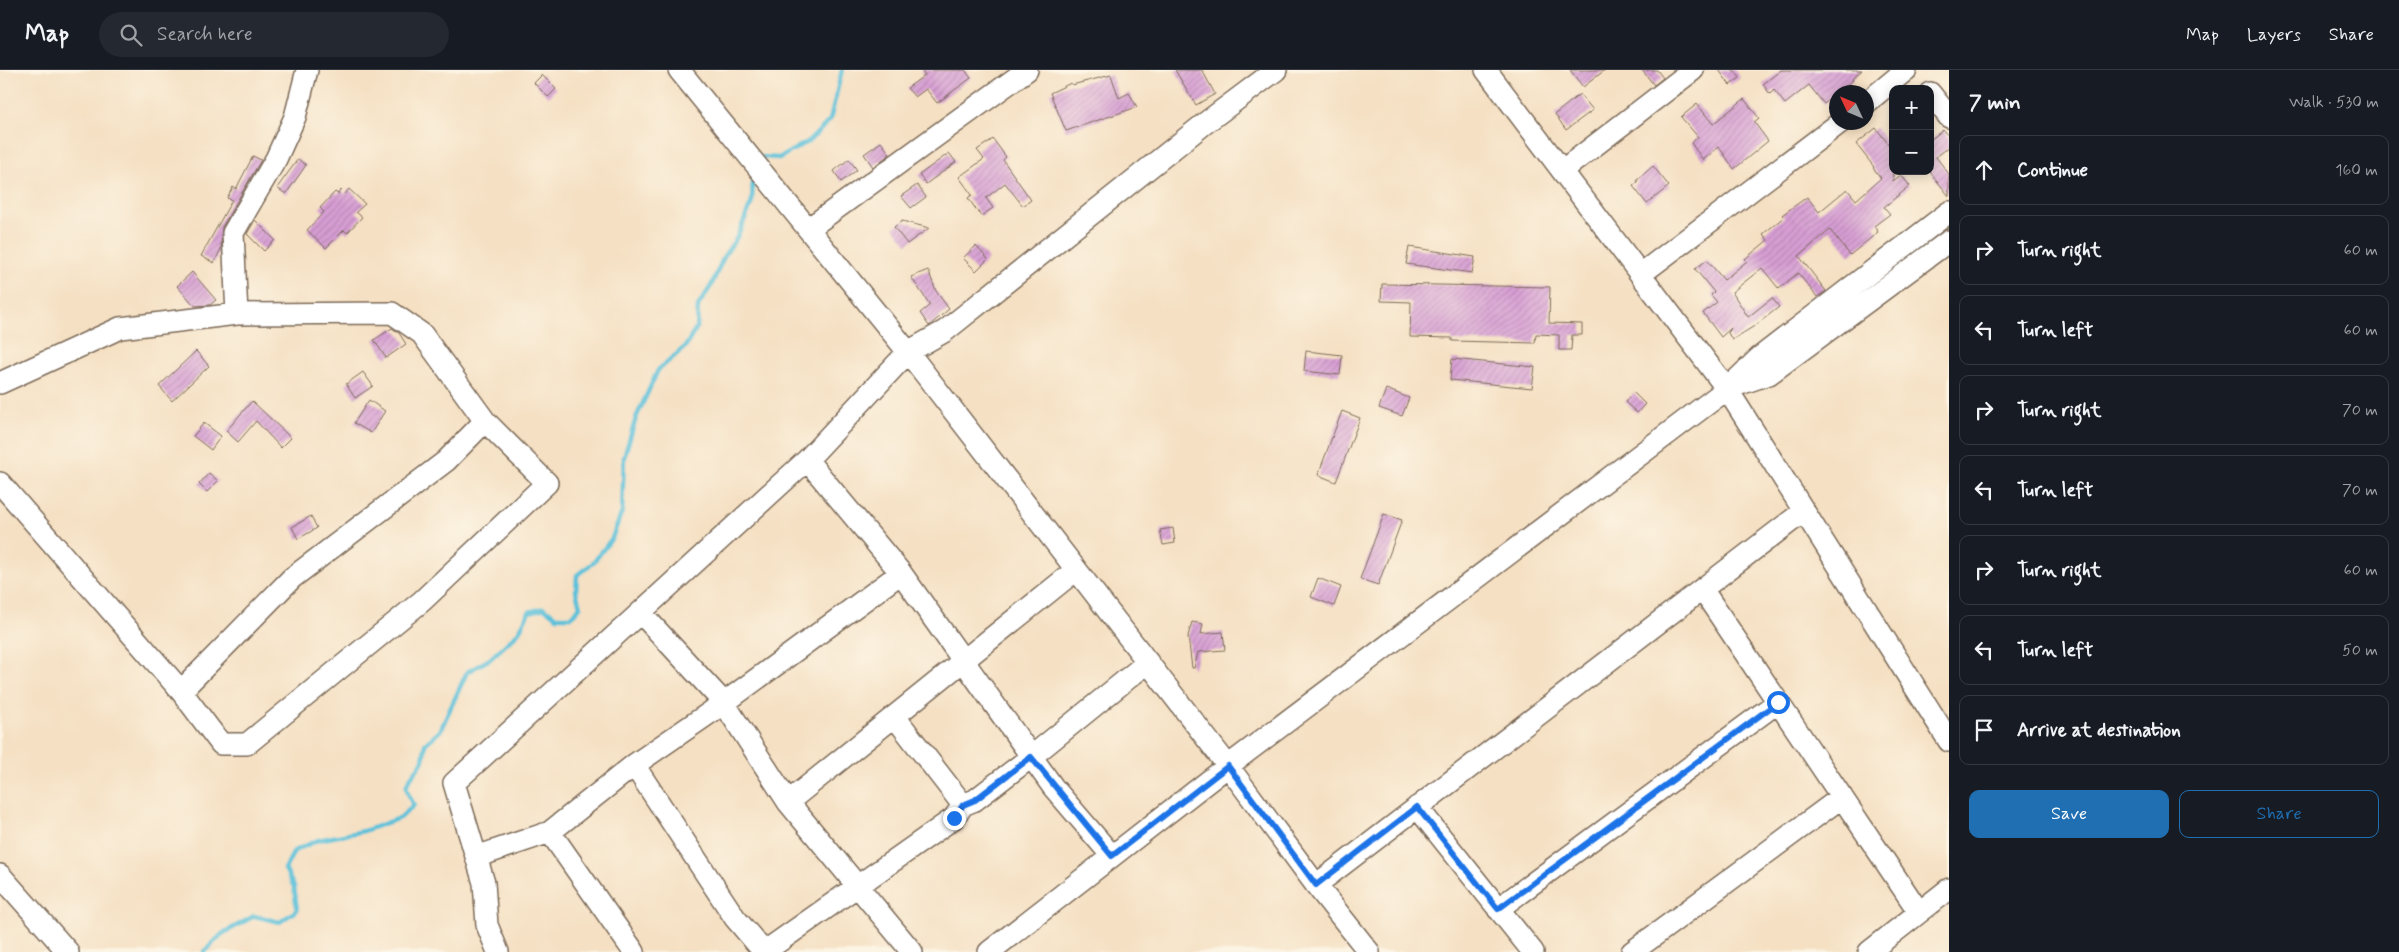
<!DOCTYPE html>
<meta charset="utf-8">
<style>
body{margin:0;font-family:Mynerve,sans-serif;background:#242831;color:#f1f3f6}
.controls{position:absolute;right:15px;top:15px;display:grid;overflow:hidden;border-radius:10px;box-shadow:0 2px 12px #0003}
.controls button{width:45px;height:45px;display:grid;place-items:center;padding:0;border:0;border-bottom:1px solid #363941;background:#171b24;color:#f1f3f6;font:25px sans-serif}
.compass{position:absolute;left:1829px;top:15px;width:45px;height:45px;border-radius:50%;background:#171b24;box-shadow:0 2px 12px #0003;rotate:314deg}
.stop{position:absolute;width:15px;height:15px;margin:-11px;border:4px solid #1a73e8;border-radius:50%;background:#fff}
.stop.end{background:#1a73e8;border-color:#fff;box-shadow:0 1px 5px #0008}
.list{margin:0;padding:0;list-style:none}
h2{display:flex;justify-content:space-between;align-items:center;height:65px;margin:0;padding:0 20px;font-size:21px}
h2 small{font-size:16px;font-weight:400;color:#9ea1a6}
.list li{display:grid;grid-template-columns:32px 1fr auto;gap:15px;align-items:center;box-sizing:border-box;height:70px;margin:0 10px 10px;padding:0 10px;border:1px solid #363941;border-radius:10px}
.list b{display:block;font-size:19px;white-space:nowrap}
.list em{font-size:16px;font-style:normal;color:#9ea1a6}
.actions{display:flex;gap:10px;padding:15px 20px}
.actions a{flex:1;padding:11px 0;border:1px solid #1f6fb2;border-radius:10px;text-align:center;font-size:18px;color:#1f6fb2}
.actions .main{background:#1f6fb2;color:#fff}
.icon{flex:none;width:28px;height:28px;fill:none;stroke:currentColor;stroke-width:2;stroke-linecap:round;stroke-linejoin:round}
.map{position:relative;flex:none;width:1949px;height:882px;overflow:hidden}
header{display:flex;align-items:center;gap:30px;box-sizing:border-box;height:70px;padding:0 25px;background:#171b24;border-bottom:1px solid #363941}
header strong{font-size:24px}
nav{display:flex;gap:28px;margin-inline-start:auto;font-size:18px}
.search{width:350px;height:45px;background:#242831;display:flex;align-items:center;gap:12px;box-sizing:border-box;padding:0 18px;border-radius:28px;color:#9ea1a6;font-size:19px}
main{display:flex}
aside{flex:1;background:#171b24}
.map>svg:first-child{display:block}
</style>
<header>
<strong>Map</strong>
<div class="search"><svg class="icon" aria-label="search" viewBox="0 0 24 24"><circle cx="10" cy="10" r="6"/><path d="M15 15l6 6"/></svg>Search here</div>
<nav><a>Map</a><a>Layers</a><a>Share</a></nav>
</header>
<main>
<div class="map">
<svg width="1949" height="882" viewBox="0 0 1949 882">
<defs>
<pattern id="building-hatch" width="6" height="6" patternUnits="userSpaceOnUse" patternTransform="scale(1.25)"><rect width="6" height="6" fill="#d89fd5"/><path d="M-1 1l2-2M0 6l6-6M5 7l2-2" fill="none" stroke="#b082ac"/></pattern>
</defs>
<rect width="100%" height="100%" fill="#fcf5e5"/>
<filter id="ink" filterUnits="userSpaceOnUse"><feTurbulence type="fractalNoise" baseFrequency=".02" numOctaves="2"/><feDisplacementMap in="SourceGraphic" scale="10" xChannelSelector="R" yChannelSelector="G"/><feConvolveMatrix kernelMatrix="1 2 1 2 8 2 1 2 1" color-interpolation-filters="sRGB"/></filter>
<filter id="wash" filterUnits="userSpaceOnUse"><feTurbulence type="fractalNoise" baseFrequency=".0096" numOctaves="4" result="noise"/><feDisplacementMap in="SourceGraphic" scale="20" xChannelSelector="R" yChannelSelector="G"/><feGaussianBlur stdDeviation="1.12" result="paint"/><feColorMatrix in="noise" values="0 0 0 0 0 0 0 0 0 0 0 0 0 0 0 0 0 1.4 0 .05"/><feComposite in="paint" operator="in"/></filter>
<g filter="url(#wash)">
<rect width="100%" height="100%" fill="#f5e0c3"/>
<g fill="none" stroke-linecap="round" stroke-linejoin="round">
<path stroke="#5cc1da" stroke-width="4.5" d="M763,87L779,88L809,71L830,50L842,0
M204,882L222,864L254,846L280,852L297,840L294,817L285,799L294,781L318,770L364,761L400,748L414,735C400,712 408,713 421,694C425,689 424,680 425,674L440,661L467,602L490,589L518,563L529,542L544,538L557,547H571L580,537L576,521L577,505L593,493L612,468L622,442L624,387L636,348L658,300L685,277L697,257L698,236L711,216L724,186L737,167L752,132L753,102"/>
</g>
<g id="blocks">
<path fill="url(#building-hatch)" d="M921,0H965L971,8L937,33L926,19L915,27L907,18L925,5Z
M1175,0H1202L1215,24L1196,35Z
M1570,0H1605L1583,17Z
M1642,0H1657L1663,8L1654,15Z
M1719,0H1734L1740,8L1730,15Z
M1781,0H1862L1852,9L1853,10L1824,34L1809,15L1785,34L1774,20L1770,24L1763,14Z
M542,5L556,19L548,27L534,13Z
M1111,5L1119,28L1129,23L1137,37L1066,61L1050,23L1071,13L1072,15Z
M1580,24L1593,40L1566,60L1555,44Z
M1744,29L1759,48L1754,52L1768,71L1734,99L1719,77L1703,90L1691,73L1698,67L1681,47L1697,34L1713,54Z
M1876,58L1893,80V111L1901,105L1910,116L1884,137L1890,144L1874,156L1878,162L1850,185L1830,160L1799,186L1826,221L1817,227L1798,203L1779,219L1762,198L1732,222L1748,247L1772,228L1779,237L1756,255L1732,270L1728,263L1731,258L1721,267L1703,243L1717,232L1711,225L1714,222L1695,199L1707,190L1724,210L1747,191L1745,189L1768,170L1763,164L1784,147L1782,145L1807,127L1819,142L1847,119L1856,130L1881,108L1873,98L1874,97L1856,74Z
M1943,60L1949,67V77L1936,87L1949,104V126L1930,102V70Z
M993,69L1006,87L1003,90L1031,130L1023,136L1005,113L986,128L993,138L981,146L968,128L972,125L959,107L984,89L977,80Z
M881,72L890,84L873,97L864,84Z
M949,83L956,92L926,114L919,105Z
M253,86L261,90L222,157L221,179L214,193L201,186L232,130L227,128L233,117L236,119Z
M298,89L306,95L286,124L277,118Z
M849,89L857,100L841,112L834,101Z
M1653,96L1669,116L1647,134L1633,116L1638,112L1637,110Z
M917,115L926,127L911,138L901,126Z
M349,119L365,134L356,142L362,147L347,163L344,160L326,178L307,160L324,142L320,138L335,122L338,124L341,120L345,124Z
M255,150L275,170L264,181L247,164Z
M902,151L929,158L907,174L894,157Z
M976,176L988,189L976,201L963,188Z
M1409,177L1475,187L1472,203L1406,194Z
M928,200L936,221L949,239L929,256L920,243L930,235L911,207Z
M192,202L216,230L210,235L195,236L177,216Z
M1382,214L1550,217L1549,253L1582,254V265H1572L1571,280H1559V265L1536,264L1535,273L1452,271V268L1410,267L1411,232L1381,231Z
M392,258L399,263L406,274L386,288L374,270Z
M196,281L209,296L172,331L159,316Z
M1306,281L1342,285L1340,305L1304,301Z
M1452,289L1535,297L1532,318L1450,310Z
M363,302L373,316L355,328L346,314Z
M1386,319L1409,328L1402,346L1379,338Z
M1634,323L1645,334L1637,343L1625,332Z
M369,330L385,341L371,363L354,353Z
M252,331L291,368L281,378L256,351L238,372L226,361Z
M1342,341L1360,348L1336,412L1318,405Z
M204,353L221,366L211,380L193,366Z
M209,403L218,411L207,422L199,414Z
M1384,444L1402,450L1378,515L1360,509Z
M311,446L317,458L298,469L292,457Z
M1173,458L1175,473L1163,475L1160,460Z
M1318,508L1341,517L1334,536L1311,527Z
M1192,552L1203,554L1201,564L1223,562L1225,580L1198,582L1194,598H1192L1188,566Z"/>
</g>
</g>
<g filter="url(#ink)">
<use href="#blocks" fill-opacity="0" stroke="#7c6a58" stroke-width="1"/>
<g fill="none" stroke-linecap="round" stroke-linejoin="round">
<defs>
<path id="minor" d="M679,0L908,282L1228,696L1316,815L1369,882
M1486,0L1727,319L1949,671
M1930,23L1949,47
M1866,33L1906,0
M1563,100L1693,0
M808,159L1027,0
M1641,204L1841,52
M237,244L233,163L276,89L295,47L307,0
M0,313L120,258L237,244L392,243L422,264L485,351L547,413L422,531L247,674H221L181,621L0,413
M1734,316L1769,304L1949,171
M807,390L901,503L1053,717L1112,786
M1702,519L1919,842
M641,543L724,633L788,732L912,882
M181,621L292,508L446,391L485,351
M895,647L963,735
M634,695L735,848L764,882
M788,732L1076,500
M1417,737L1533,882
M550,762L634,882
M476,787L550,762L634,695L724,633L901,503
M0,805L68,882
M1316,815L1804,441
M1498,839L1778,632
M498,882L487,855L484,813L454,713L807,390L908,282L945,261L1204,54L1276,0
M764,882L954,748L963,735L975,730L1031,687L1148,592
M989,882L1228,696L1727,319L1759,288L1949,142
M1632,882L1842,727
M1869,882L1949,819"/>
</defs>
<use href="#minor" stroke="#7c6a58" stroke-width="24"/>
<use href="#minor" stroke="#fff" stroke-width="21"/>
</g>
</g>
<g fill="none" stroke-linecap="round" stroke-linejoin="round" filter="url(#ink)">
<path stroke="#1a73e8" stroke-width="6" d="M954,748L963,735L975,730L1031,687L1112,786L1228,696L1316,815L1417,737L1498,839L1778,632"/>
</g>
</svg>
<div class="controls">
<button>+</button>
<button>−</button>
</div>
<svg class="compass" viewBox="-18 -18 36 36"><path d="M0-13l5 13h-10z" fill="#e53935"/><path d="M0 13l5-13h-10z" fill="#9ea1a6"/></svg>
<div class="stop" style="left:1778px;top:632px"></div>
<div class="stop end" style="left:954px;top:748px"></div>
</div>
<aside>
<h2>7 min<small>Walk · 530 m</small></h2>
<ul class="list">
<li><svg class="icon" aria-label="ahead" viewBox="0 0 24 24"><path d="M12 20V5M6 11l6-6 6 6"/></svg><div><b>Continue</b></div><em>160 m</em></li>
<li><svg class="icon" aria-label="right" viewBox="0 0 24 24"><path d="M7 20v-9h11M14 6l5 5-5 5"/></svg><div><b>Turn right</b></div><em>60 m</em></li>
<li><svg class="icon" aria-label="left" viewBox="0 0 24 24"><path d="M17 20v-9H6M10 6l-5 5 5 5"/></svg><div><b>Turn left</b></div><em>60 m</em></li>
<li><svg class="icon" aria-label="right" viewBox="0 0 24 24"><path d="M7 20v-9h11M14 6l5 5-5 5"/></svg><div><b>Turn right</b></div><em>70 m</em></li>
<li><svg class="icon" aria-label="left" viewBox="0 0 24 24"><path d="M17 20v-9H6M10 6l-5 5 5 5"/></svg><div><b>Turn left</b></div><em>70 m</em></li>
<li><svg class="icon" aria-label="right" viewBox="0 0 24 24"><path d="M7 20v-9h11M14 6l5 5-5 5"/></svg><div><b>Turn right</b></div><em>60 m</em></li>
<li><svg class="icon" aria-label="left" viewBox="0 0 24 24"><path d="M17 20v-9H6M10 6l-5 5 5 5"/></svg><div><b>Turn left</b></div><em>50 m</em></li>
<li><svg class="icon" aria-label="arrive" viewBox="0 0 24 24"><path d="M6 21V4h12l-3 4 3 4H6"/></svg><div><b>Arrive at destination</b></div></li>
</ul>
<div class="actions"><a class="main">Save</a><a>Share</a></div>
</aside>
</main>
